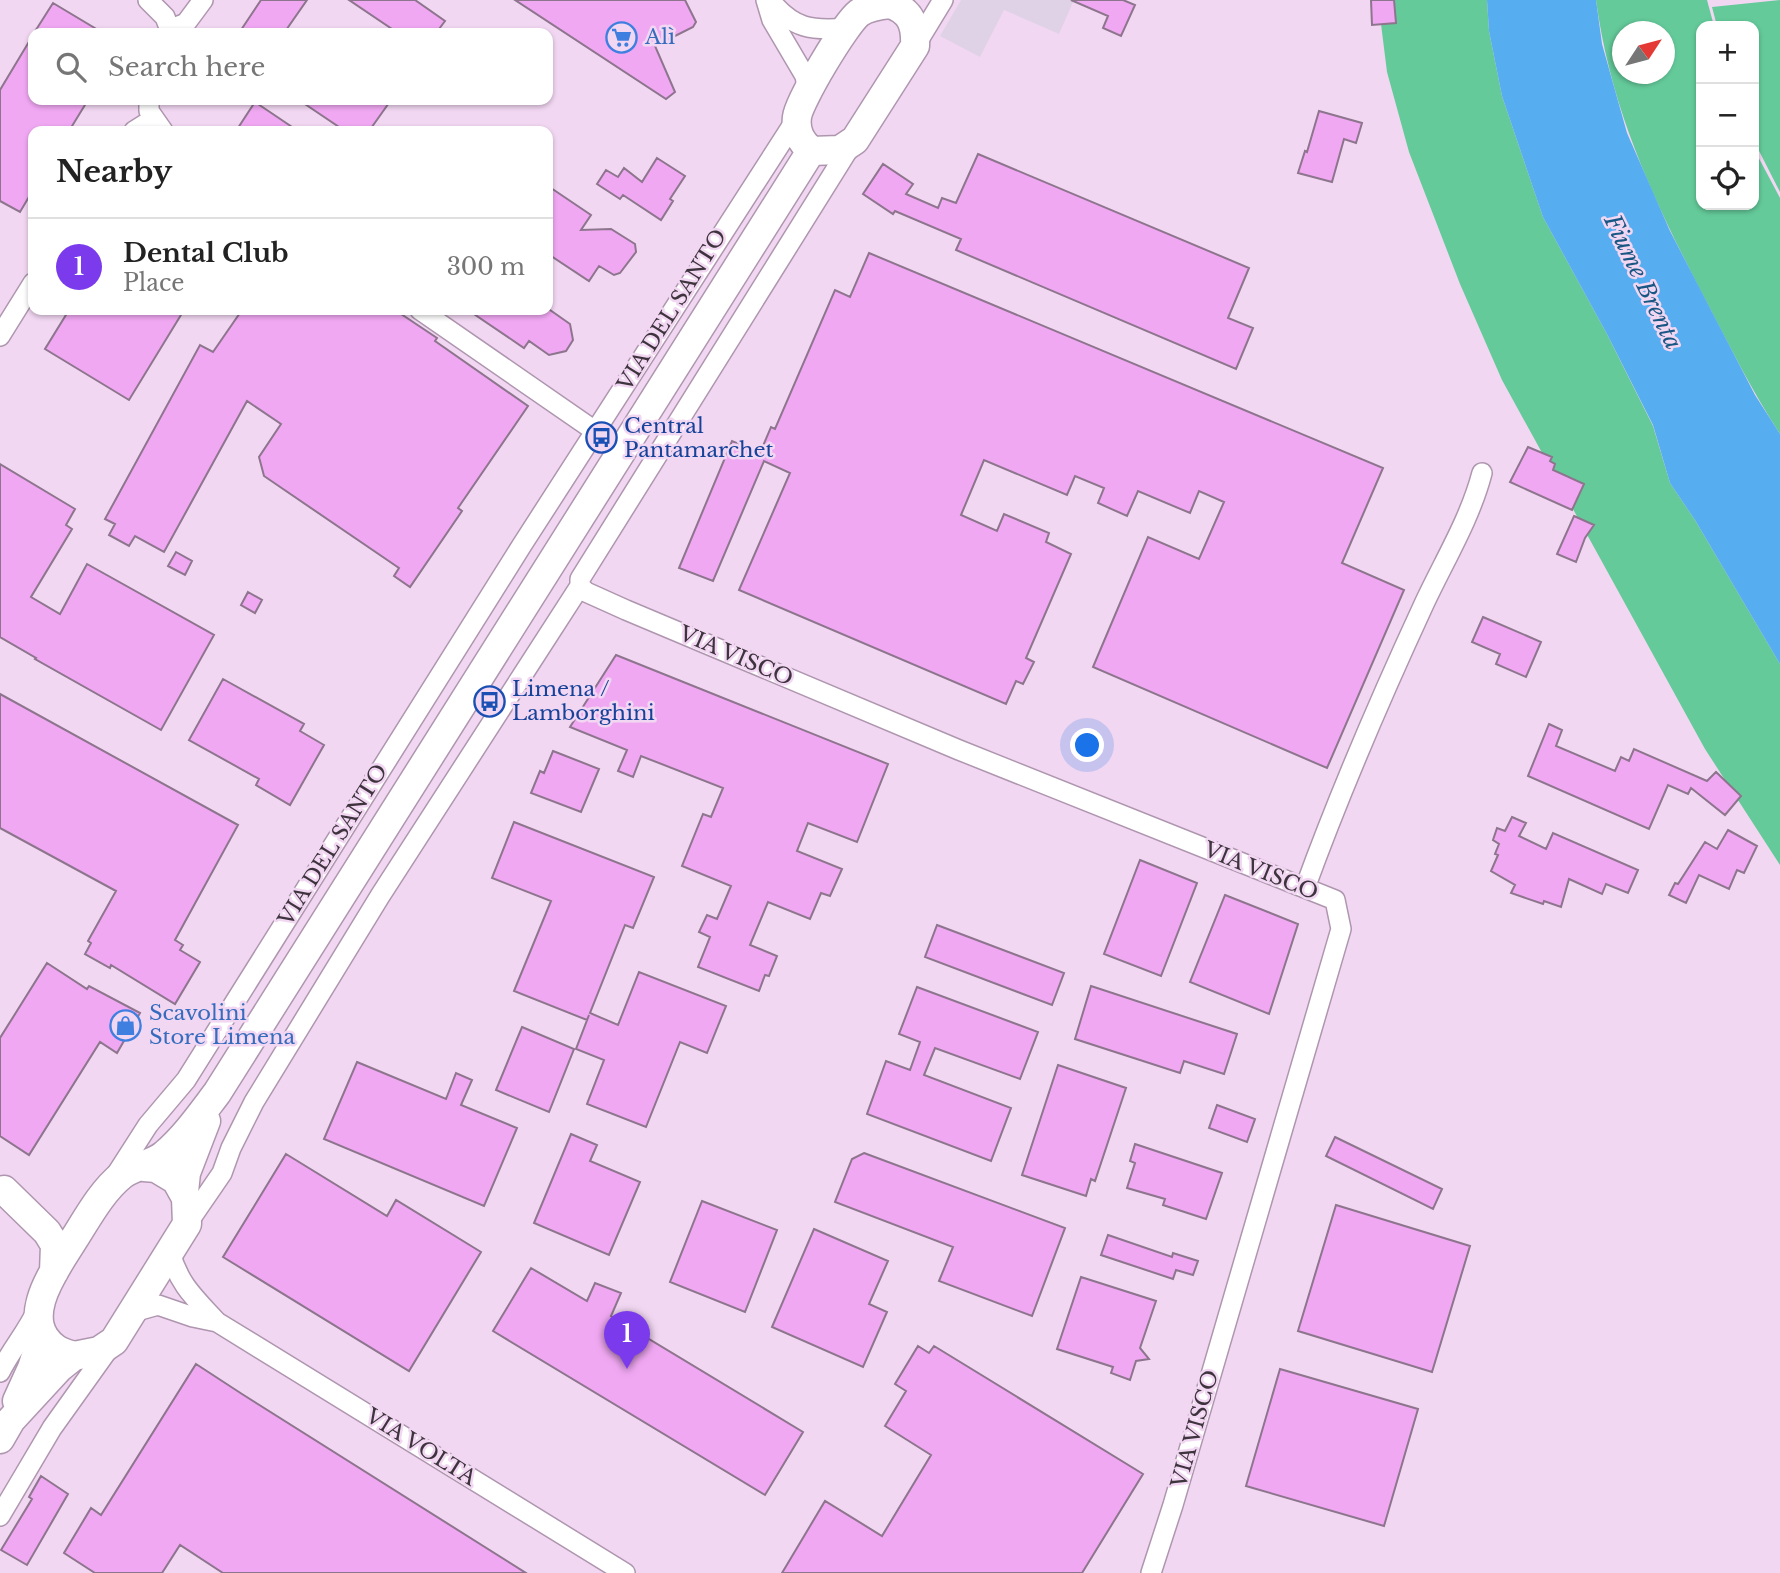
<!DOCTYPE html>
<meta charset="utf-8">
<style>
body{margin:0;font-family:"Libre Baskerville",serif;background:#f6f6f6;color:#222}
.controls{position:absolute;right:21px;top:21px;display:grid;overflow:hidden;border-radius:14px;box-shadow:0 2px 5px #0004}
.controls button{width:63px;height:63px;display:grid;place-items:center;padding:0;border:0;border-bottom:2px solid #e0e0e0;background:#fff;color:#222;font:35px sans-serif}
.compass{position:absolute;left:1612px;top:21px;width:63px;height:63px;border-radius:50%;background:#fff;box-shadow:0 2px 5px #0004;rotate:54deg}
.you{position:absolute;left:1088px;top:746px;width:24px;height:24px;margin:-18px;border:5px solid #fff;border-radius:50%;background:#1a73e8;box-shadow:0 0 0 10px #1a73e833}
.badge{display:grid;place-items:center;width:46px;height:46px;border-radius:50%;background:#7c3aed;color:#fff;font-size:23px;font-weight:700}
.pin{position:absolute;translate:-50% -58px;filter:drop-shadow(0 2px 4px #0008)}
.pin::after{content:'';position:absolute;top:37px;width:24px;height:21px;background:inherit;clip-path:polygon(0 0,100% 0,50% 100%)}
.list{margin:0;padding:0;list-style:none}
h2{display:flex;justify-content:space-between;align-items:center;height:91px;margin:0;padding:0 28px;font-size:30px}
h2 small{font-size:23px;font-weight:400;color:#767676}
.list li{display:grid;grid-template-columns:46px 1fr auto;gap:21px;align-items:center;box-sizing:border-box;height:98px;padding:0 28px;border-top:2px solid #e0e0e0}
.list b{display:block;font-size:26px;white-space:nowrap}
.list p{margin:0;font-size:23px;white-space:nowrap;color:#767676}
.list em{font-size:23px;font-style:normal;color:#767676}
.icon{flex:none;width:38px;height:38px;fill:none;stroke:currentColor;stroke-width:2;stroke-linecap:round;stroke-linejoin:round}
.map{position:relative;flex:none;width:1780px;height:1573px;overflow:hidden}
.search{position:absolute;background:#fff;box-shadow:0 2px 5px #0004;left:28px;top:28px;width:525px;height:77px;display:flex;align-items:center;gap:18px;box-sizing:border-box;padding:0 24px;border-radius:14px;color:#767676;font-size:26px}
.panel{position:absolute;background:#fff;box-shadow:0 2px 5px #0004;left:28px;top:126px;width:525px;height:189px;border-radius:14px}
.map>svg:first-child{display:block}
</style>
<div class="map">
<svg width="1780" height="1573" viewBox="0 0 1780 1573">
<rect width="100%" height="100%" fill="#f2d7f2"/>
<path fill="#dfd2e6" d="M961,0H1074L1059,34L1004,10L980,57L940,36Z"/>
<path fill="#64ca9a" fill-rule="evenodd" d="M1378,0H1487L1489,31L1502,96L1543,217L1607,334L1653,426L1670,483L1695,520L1780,664V865L1705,749L1502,380L1460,284L1409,152L1387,72Z
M1596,0H1707L1714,26H1701V205H1754V149L1780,198V434C1752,391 1729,345 1705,299C1654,201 1611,111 1596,0ZM1622,32H1664V74H1622Z
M1780,0V192L1754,141V26H1717L1712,7Z"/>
<path fill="#56adf0" d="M1487,0H1596L1602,44L1627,133L1670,231L1755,395L1780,434V664L1695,520L1670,483L1653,425L1607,334L1543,217L1502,96L1489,31Z"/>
<path fill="#f1a8f3" stroke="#8d758d" stroke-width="2" d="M261,0H307L284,33H239Z
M349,0H415L445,21L436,33H398Z
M515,0H685L696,22L693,27L655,46L675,92L666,99Z
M1071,0H1123L1135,5L1121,36L1103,28L1108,16Z
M1371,0H1394L1396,23L1372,25Z
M53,3L103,33H34Z
M33,35V100H88L69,131H33V190L20,212L0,201V90Z
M299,100H391L369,131H345Z
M255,102L298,131H236Z
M1319,111L1362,123L1356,143L1344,139L1332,182L1298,173L1305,151L1307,152Z
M978,154L1249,268L1228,318L1253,328L1236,369L956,250L961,239L895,211L893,214L863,194L883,164L913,184L906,194L938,208L942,198L956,203Z
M657,158L685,176L670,199L673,201L661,220L623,195L620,199L597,184L606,170L618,177L624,168L642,182Z
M548,186L591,215L581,230L611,229L635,244L636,252L620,273L614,275L599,266L589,281L548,254Z
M869,253L1383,468L1342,563L1404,590L1327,768L1093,667L1148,537L1199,559L1224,502L1199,491L1190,513L1138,491L1127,516L1098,503L1104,488L1075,476L1067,495L984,460L961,515L997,531L1004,514L1049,533L1046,542L1071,554L1026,658L1034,662L1023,684L1016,681L1006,704L739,590L790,473L764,461L713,581L679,568L732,441L760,453L771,427L775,429L835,290L850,297Z
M69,310H184L129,400L45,349Z
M242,310H395L437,338L435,341L528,406L458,508L462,511L410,587L394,576L399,568L264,476L259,457L281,424L247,401L164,552L135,536L129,546L109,535L115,524L105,519L200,345L213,352Z
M468,310H550L570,324L573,340L566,351L549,355L529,341L524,348Z
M1528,447L1552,457L1550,461L1555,464L1553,470L1584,484L1572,510L1510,482Z
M0,464L75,509L66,525L72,529L31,597L60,614L87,564L214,635L161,730L35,659L36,658L0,637Z
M1574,516L1594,525L1585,538L1576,562L1557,554Z
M176,552L192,561L185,575L168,566Z
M248,592L262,600L255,613L241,605Z
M1483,617L1541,642L1526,677L1496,664L1500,654L1472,642Z
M616,655L888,764L857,842L808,823L797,851L842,869L830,896L821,893L810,919L768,902L750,945L777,956L769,976L765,975L759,991L698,967L710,937L699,932L707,915L717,919L731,886L682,866L703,814L711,817L723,788L641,756L633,777L618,771L627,750L570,727Z
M223,679L304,724L300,731L324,745L290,805L256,785L259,779L189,740Z
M0,694L238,825L175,940L183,945L180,950L200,962L175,1004L111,965L110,968L85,954L91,943L88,941L116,891L0,828Z
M1549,724L1562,730L1556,746L1615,771L1621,757L1629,761L1634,749L1707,781L1716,772L1741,796L1725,815L1691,788L1688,794L1668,785L1649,829L1528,776Z
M553,751L599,769L581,812L531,793L540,771L544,773Z
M1512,817L1526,823L1519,836L1546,849L1553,833L1638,870L1628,893L1606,884L1602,894L1569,879L1561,907L1544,901L1543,904L1511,893L1515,885L1491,871L1498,855L1495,854L1499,844L1493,840L1497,828L1505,831Z
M514,822L654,877L633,928L625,925L590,1013L618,1025L639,972L726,1006L707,1053L680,1042L646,1127L587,1104L604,1060L576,1049L589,1015L587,1020L514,991L551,901L492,878Z
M1728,830L1757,846L1744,873L1737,870L1729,889L1699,875L1686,903L1669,895L1675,883L1678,884L1705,842L1717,849Z
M1140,860L1197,883L1161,976L1104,954Z
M1225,895L1298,924L1269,1014L1190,982Z
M937,925L1064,973L1052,1005L925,957Z
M47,963L87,989L89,986L140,1013L117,1053L100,1042L29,1155L0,1136V1038Z
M1091,986L1237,1034L1224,1074L1184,1061L1180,1073L1075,1039Z
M917,987L1038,1032L1020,1079L935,1048L924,1075L1011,1108L991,1161L867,1114L886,1061L910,1070L920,1042L899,1034Z
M522,1027L574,1049L549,1112L496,1090Z
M357,1062L446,1099L456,1073L472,1080L461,1105L517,1128L484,1206L324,1139Z
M1058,1065L1126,1088L1095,1181L1091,1179L1086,1196L1022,1175Z
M1217,1105L1255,1119L1247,1142L1209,1128Z
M571,1134L597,1145L590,1161L640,1182L609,1255L534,1223Z
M1335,1137L1442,1189L1433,1209L1326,1156Z
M1135,1144L1222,1173L1206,1219L1163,1205L1165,1199L1127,1188L1135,1163L1130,1161Z
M864,1153L1065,1228L1032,1316L939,1281L953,1247L835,1202L852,1159Z
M286,1154L387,1216L396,1200L481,1252L409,1371L223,1257Z
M702,1201L777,1230L745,1312L670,1282Z
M1336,1205L1470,1246L1432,1372L1298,1331Z
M814,1229L888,1261L869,1304L887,1312L863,1367L772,1327Z
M1108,1235L1172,1257L1173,1253L1198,1261L1193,1275L1176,1270L1173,1279L1101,1255Z
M531,1268L587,1301L595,1283L621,1293L611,1316L803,1432L765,1495L493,1331Z
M1081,1277L1156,1301L1140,1348L1149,1359L1136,1361L1130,1380L1111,1373L1113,1367L1057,1349Z
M918,1346L929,1353L934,1346L1143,1474L1082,1573H782L825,1501L882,1536L931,1455L885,1426L906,1391L895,1384Z
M196,1364L242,1394L526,1573H223L180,1545L162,1573H95L64,1553L91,1508L101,1515Z
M1280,1369L1418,1409L1384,1526L1246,1486Z
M41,1476L68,1494L27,1565L1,1550L32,1499L29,1497Z"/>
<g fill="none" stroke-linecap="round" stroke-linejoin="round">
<defs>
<path id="street" d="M148,0L165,17L171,33
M766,0L772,20L805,76L808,92
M770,0C793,29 812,31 847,28
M171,29L186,23L203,0
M915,46L943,0
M149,100V111L163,131
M134,131L153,119
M420,310L595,431
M0,336L33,283
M580,586L586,592L626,610L959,750L1335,900L1341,929L1173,1505L1151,1573
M1305,888C1340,792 1381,697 1424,604C1444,561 1470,519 1482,473
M114,1178L148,1125L186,1080L522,545L797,118
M187,1224L222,1173L231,1148L254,1102L380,896L580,586V579L853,142
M170,1252C179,1285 195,1298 217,1322L625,1573
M133,1312L158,1305L193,1317L217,1322
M0,1372C11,1350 27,1332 37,1310
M0,1516L52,1428L112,1344"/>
<path id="secondary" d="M890,4C911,11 916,25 915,46L855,140L840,150L811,151C801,141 795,132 797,117C799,101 845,24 859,13C867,7 880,5 890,4Z
M4,1190L47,1232L55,1245L54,1272
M184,1192L186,1173L206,1121
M74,1356C68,1354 60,1352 55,1348C16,1319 57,1267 74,1239C88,1217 102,1191 122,1175C135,1165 153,1165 165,1154C185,1137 201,1114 217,1093L811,151
M17,1401L32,1368L43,1334
M0,1439L11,1420L59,1368L74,1356L99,1351L114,1341L187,1224L186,1198L176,1180L156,1168L144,1167"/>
</defs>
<use href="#street" stroke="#af96af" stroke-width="22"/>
<use href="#secondary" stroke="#af96af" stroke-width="31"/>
<use href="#street" stroke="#fff" stroke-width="19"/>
<use href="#secondary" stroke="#fff" stroke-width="28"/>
</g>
<defs>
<symbol id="supermarket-ring" viewBox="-11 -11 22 22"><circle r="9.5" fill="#f2d7f2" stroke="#3f7fe0" stroke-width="1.5"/><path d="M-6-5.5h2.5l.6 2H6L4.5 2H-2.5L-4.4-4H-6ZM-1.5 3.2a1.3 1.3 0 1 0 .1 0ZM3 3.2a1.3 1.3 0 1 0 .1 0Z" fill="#3f7fe0"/></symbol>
<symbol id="bus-ring" viewBox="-11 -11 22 22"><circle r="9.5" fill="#f2d7f2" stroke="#1a4fb4" stroke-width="1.5"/><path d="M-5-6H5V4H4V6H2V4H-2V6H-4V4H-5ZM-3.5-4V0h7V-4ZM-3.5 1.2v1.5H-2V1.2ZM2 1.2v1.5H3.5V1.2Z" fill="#1a4fb4"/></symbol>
<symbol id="shop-ring" viewBox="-11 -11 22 22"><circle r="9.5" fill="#f2d7f2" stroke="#3f7fe0" stroke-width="1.5"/><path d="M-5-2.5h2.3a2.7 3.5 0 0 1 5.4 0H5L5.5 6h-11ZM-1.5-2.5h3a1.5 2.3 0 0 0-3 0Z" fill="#3f7fe0"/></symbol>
</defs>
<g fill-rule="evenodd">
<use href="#supermarket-ring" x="604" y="20" width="35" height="35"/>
<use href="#bus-ring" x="584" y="420" width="35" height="35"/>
<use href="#bus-ring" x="472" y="684" width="35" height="35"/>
<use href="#shop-ring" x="108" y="1008" width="35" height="35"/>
</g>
<g text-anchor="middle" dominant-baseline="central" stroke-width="5" stroke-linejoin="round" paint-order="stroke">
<g font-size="21" fill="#366cbe" stroke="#f2d7f2" text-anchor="start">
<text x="645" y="37">Alì</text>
<text x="149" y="1013">Scavolini<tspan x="149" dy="24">Store Limena</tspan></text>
</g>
<g font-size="21" fill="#3e343e" stroke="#f2d7f2">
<text transform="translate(672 310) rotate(-58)">VIA DEL SANTO</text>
<text transform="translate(736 656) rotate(23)">VIA VISCO</text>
<text transform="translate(333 845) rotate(-58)">VIA DEL SANTO</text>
<text transform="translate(1261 871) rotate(22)">VIA VISCO</text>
<text transform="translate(1195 1429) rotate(-74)">VIA VISCO</text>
<text transform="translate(421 1447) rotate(32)">VIA VOLTA</text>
</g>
<g font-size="21" fill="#164399" stroke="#f2d7f2" text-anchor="start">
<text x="624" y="426">Central<tspan x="624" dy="24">Pantamarchet</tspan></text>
<text x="512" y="689">Limena /<tspan x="512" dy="24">Lamborghini</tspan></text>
</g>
<g font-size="23" font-style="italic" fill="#185783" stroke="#f2d7f2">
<text transform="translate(1643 282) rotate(64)">Fiume Brenta</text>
</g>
</g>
</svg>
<div class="controls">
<button>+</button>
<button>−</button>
<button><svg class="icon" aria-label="locate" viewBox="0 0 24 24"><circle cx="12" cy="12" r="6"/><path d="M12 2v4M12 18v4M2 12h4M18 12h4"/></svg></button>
</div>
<svg class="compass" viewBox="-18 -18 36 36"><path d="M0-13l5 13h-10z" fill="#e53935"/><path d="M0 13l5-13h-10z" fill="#767676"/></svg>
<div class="you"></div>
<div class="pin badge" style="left:627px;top:1369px">1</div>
<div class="search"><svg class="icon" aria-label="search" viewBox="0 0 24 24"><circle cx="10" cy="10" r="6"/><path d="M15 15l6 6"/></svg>Search here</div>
<section class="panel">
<h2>Nearby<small></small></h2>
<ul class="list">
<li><span class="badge">1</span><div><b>Dental Club</b><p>Place</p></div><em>300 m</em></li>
</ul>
</section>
</div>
